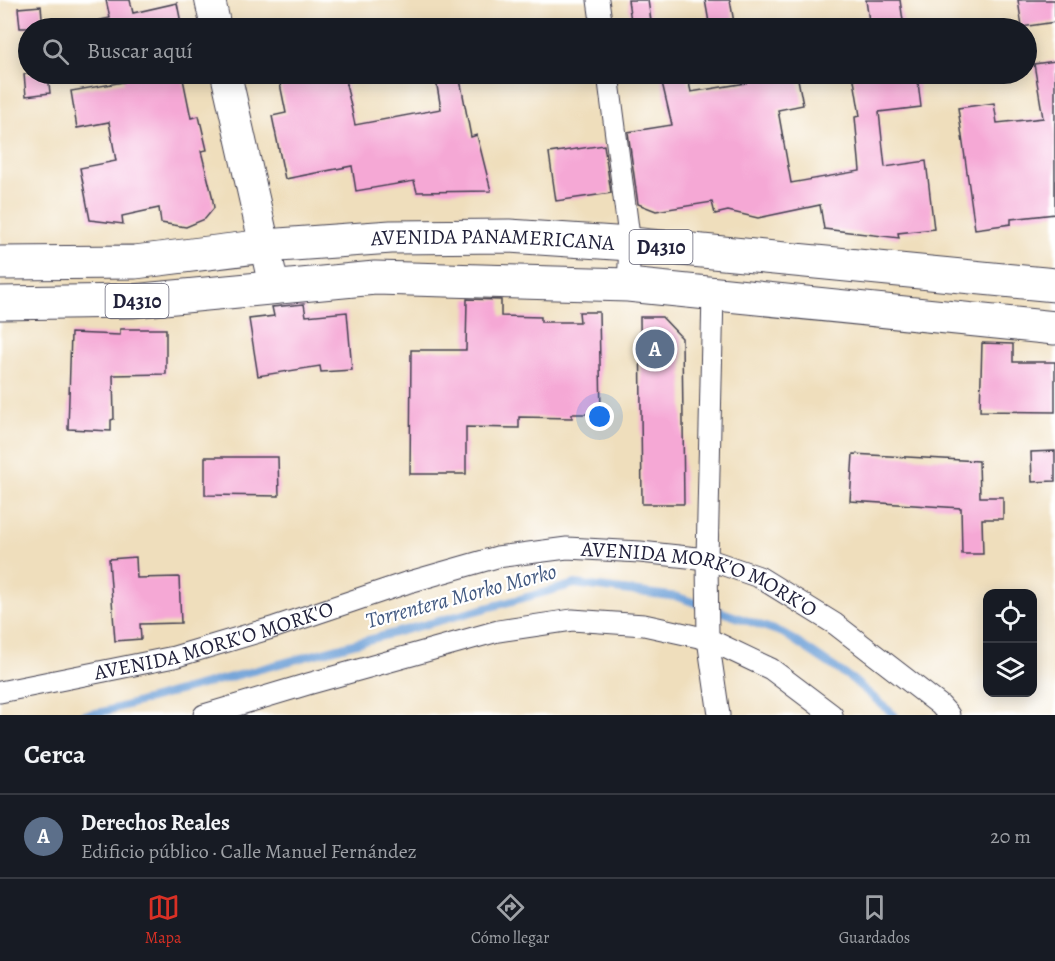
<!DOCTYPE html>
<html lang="es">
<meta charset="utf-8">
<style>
body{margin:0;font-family:Alegreya,serif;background:#20242c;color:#f1f3f6}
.controls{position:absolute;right:18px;bottom:18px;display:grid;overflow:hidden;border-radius:12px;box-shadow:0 3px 15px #0003}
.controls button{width:54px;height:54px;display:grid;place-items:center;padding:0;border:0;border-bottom:2px solid #363941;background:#171b24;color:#f1f3f6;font:30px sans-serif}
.you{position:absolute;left:600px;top:417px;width:21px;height:21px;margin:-15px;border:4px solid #fff;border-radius:50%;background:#1a73e8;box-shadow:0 0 0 9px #1a73e833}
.badge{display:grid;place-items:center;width:39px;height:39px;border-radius:50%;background:#d93025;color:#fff;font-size:20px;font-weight:700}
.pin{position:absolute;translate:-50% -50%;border:3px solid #fff;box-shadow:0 2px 6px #0006}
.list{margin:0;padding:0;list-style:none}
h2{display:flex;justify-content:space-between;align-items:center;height:78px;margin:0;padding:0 24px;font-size:26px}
h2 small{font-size:20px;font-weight:400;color:#9ea1a6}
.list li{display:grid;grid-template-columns:39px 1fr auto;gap:18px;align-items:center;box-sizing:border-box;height:84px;padding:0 24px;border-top:2px solid #363941}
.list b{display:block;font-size:22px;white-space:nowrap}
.list p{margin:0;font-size:20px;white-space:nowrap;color:#9ea1a6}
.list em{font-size:20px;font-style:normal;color:#9ea1a6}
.icon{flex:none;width:33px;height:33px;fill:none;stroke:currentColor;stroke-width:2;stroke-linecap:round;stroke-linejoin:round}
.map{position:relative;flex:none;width:1055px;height:715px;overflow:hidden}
.search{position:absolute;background:#171b24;box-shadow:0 3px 15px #0003;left:18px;right:18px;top:18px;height:66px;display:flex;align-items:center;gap:15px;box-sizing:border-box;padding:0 21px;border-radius:33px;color:#9ea1a6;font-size:22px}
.sheet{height:162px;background:#171b24}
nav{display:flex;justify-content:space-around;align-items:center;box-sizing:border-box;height:84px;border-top:2px solid #363941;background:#171b24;font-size:16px;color:#9ea1a6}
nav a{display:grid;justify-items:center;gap:3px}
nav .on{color:#d93025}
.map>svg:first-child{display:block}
</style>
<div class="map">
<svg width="1055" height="715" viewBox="0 0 1055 715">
<rect width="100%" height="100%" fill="#fff"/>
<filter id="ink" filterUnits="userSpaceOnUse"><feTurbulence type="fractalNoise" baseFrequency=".0167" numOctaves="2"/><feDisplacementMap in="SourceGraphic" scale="12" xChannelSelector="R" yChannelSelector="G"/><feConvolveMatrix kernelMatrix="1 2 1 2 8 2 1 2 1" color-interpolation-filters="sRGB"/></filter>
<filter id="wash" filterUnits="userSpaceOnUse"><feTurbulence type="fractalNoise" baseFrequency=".008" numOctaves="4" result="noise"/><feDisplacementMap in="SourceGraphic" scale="24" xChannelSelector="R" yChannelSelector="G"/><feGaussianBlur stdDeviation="1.35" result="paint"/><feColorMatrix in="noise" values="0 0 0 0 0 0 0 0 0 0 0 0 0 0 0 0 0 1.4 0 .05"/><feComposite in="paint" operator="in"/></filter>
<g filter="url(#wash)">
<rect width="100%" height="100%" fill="#efdebc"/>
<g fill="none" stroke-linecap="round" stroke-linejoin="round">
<path stroke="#699dd5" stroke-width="8" d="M84,715L102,712L575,584L678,597L783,633L852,679L894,715"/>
</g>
<g id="blocks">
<path fill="#f5a8d5" d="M106,0H130L133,13L177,3L182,28H101L100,20L110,18Z
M628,0H648L652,28H632Z
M705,0H730L735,28H710Z
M866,0H900L904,28H870Z
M1018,0H1055V22L1022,27Z
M41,6L43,28H20L18,8Z
M1055,61V214L1011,219V224L975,229L958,108L994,103L997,123L1043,118L1034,64Z
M24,74H48L50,93L26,96Z
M123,74H182L191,118L199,116L207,150L201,151L212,195L214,208L205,219L186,227L161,223L159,208L122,216L123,224L90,220L80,168L116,161L109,122L77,128L71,91L124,82Z
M278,74H344L355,125L441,109L435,74H459L471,137L477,135L491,191L417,192L414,181L356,191L352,166L285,179L272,116L286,113Z
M660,74H687L691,92L746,83V79L781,74H797L803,105L778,110L791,183L860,171L855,117L860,116L853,74H911L912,82H918L921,107L879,112L885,167L926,161L934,229L898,233L899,238L824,229L820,205L758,218L728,211L715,214L712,202L656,211L638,204L628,132L672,125Z
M604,145L611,193L556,201L549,153Z
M467,299L501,300V316L541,317V322H580L579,312H599L601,414H572V418L519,417V428L466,427V474H410L411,350H466Z
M304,304L306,316L347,312L352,370L321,372L320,366L258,376L249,319L274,316L272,307Z
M640,317H662L682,338L684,504H642Z
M120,329H166V374L113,375L114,419L111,420V431L68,429L71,333L120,335Z
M982,343L1013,344V362H1055V412L980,411Z
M1055,451V481L1032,482L1031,452Z
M853,454L979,461L980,497H1003V519H982L983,554H962L961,508L850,501Z
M205,457H278L279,496L205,495Z
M136,557L137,578L179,577L181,623L140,624L141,639L115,641L109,559Z"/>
</g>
</g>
<g filter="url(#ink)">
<use href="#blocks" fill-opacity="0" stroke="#413e4e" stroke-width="1.5"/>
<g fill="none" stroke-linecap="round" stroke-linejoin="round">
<defs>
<g id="street">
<path d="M598,0L602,28"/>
<path d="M608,74L630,244L628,285"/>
<path d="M713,293L707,559L708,639L719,715"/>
<path id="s1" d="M0,692L174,657L275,627L406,583L497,557L567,548L640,552L707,559L759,577L835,624L940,705L949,715"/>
<path d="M204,715L308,684L498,631L572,620L644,625L708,639L771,669L832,715"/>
</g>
<path id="secondary" d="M210,0L216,28
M226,74L274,287"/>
<g id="primary">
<path id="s2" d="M0,263L135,262L265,246L391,237L509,236L630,244L1055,285"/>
<path d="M0,303L132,301L375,278L628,285L1055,328"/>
</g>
</defs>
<use href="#street" stroke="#413e4e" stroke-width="23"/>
<use href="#secondary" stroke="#413e4e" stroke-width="32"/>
<use href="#primary" stroke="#413e4e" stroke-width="35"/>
<use href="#street" stroke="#fff" stroke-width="21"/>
<use href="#secondary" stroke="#fff" stroke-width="30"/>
<use href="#primary" stroke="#fff" stroke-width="33"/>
</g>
</g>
<g text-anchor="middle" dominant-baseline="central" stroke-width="4.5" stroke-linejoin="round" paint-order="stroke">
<g fill="#fff" stroke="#646476" stroke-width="1.5">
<rect x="629.5" y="230" width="63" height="34" rx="4.5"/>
<rect x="105.5" y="284" width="63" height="34" rx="4.5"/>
</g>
<g font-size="20" font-weight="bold" fill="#22223b">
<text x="661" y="247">D4310</text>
<text x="137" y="301">D4310</text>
</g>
<g font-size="21" fill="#22223b" stroke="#fff">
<text stroke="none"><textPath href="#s2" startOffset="494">AVENIDA PANAMERICANA</textPath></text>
<text stroke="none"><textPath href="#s1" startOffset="724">AVENIDA MORK'O MORK'O</textPath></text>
<text stroke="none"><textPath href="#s1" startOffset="220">AVENIDA MORK'O MORK'O</textPath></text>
</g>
<g font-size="22" font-style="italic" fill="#425980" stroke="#fff">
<text transform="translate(461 596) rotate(-15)">Torrentera Morko Morko</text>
</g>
</g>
</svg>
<div class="controls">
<button><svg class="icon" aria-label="locate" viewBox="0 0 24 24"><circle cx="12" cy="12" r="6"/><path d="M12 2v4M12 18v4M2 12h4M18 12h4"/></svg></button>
<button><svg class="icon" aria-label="layers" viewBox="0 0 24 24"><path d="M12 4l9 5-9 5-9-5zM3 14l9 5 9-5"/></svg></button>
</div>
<div class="you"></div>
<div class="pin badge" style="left:655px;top:349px;background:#5c6f8a">A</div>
<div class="search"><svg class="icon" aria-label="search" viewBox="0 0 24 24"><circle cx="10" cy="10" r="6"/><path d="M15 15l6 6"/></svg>Buscar aquí</div>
</div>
<section class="sheet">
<h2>Cerca<small></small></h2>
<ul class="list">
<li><span class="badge" style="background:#5c6f8a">A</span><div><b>Derechos Reales</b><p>Edificio público · Calle Manuel Fernández</p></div><em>20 m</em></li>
</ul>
</section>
<nav>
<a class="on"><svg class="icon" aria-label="map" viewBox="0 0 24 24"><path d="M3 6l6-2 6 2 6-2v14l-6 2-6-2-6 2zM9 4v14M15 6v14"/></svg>Mapa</a>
<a><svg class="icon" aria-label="directions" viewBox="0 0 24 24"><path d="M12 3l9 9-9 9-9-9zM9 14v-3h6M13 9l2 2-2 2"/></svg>Cómo llegar</a>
<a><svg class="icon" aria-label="saved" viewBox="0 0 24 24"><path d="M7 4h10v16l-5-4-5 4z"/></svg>Guardados</a>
</nav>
